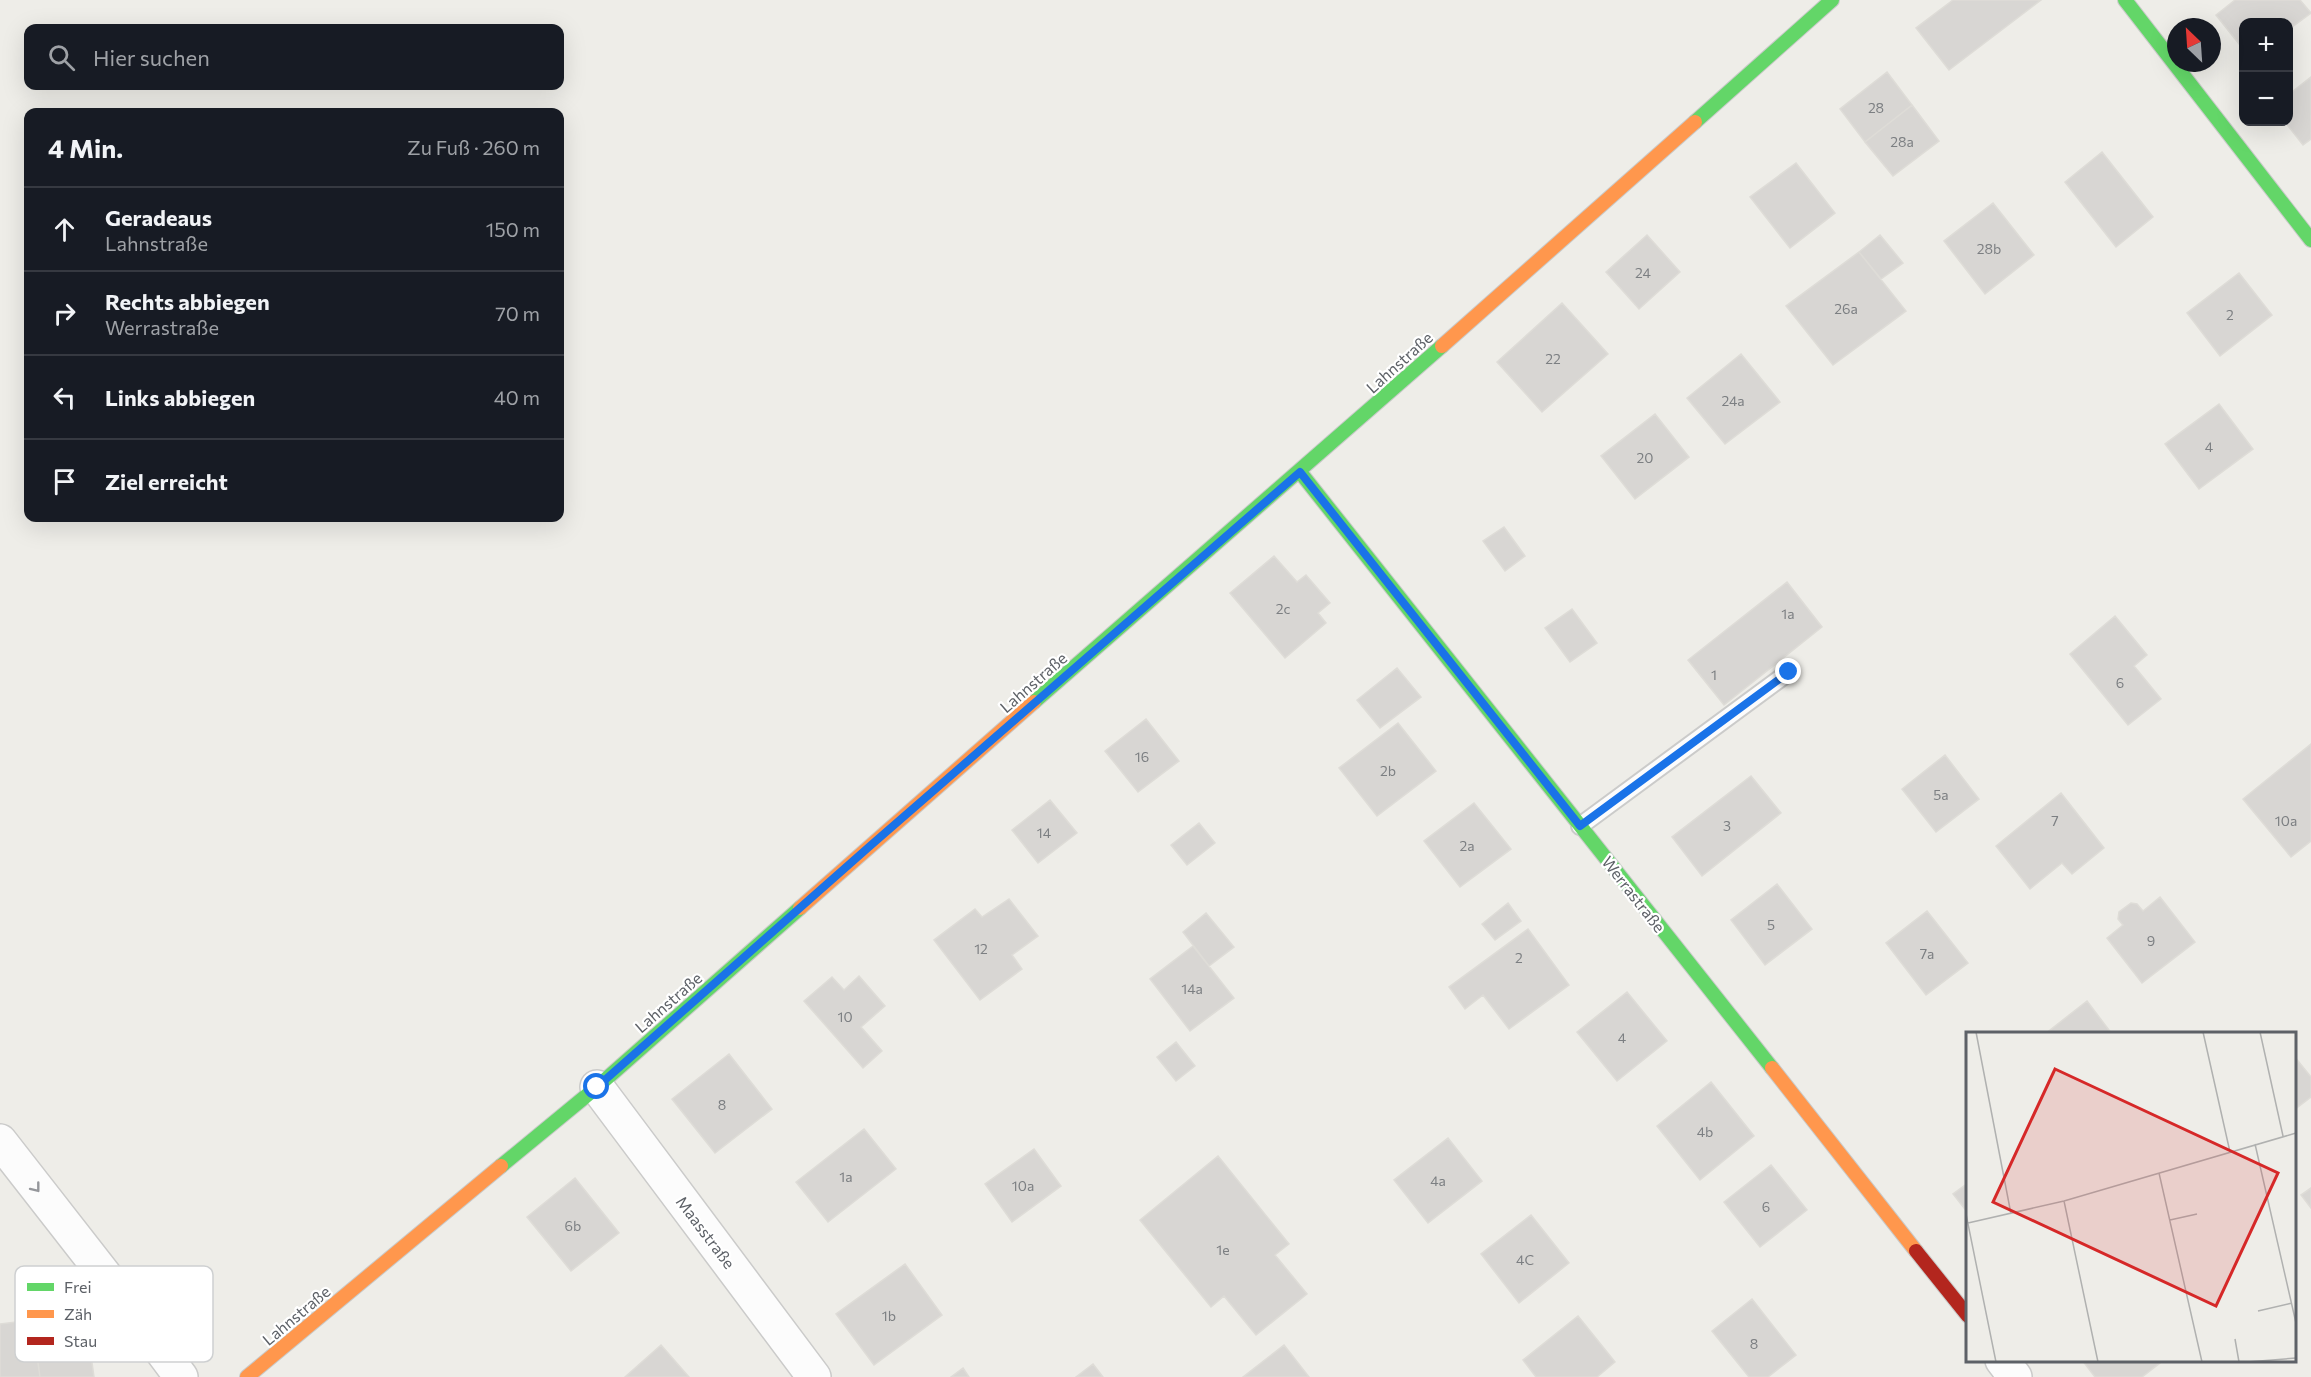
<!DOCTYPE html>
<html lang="de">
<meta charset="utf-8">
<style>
body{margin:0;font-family:Commissioner,sans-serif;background:#242831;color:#f1f3f6}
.controls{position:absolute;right:18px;top:18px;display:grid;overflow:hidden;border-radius:12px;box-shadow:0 6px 24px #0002}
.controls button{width:54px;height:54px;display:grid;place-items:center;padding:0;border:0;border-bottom:2px solid #363941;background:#171b24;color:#f1f3f6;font:30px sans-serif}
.compass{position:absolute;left:2167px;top:18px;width:54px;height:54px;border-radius:50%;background:#171b24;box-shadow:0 6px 24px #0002;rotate:335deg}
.stop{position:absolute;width:18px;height:18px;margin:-14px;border:4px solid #1a73e8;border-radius:50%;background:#fff}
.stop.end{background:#1a73e8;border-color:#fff;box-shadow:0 2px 6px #0008}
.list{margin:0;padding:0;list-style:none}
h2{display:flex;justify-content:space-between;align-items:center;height:78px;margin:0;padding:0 24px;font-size:26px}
h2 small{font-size:20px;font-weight:400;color:#9ea1a6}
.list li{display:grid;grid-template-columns:39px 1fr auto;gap:18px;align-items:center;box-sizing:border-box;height:84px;padding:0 24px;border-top:2px solid #363941}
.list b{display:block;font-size:22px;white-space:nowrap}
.list p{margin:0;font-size:20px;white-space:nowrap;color:#9ea1a6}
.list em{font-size:20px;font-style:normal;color:#9ea1a6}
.icon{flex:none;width:33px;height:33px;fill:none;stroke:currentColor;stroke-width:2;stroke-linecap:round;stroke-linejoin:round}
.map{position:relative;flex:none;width:2311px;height:1377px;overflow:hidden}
.search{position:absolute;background:#171b24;box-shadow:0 6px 24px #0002;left:24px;top:24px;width:540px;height:66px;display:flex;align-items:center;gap:15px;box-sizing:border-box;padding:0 21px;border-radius:12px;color:#9ea1a6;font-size:22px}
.panel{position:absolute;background:#171b24;box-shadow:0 6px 24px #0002;left:24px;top:108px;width:540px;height:414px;border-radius:12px}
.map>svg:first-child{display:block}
</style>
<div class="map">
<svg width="2311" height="1377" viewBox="0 0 2311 1377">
<rect width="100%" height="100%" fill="#eeede8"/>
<path fill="#d8d6d3" stroke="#dedcd7" stroke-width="1.5" d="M1953,0H2041L1949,70L1916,28Z
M2235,0H2300L2311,13L2288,30V22H2244V50L2216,15Z
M1887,72L1912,105L1865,142L1840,109Z
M2311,77V139L2303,145L2285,122H2288V95Z
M1912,105L1939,141L1893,176L1865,142Z
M2102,152L2153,217L2116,247L2065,182Z
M1796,163L1835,213L1790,248L1750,197Z
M1993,203L2034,255L1985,294L1944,241Z
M1647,235L1680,272L1639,309L1606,272Z
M1880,235L1903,263L1881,279L1859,252Z
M1859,252L1906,311L1833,365L1786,306Z
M2239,273L2272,315L2220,356L2187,313Z
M1562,303L1608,354L1542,412L1497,362Z
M1741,354L1780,402L1725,444L1687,398Z
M2219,404L2253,449L2199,489L2165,444Z
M1655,414L1689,457L1635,499L1601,456Z
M1504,527L1525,556L1505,571L1483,541Z
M1274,556L1297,582L1306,575L1330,603L1318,613L1326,623L1285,658L1230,593Z
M1787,582L1822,627L1724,705L1688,660Z
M1572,609L1597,643L1570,662L1545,628Z
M2115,616L2147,655L2134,666L2161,699L2128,725L2070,654Z
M1397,668L1421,697L1380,728L1357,700Z
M1146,719L1179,761L1138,792L1105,751Z
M1398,723L1436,771L1377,816L1339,768Z
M2311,744V841L2291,857L2243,799Z
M1945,755L1979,799L1936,832L1902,789Z
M1751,776L1781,813L1702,876L1672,837Z
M2061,793L2104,848L2072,874L2062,863L2030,889L1996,846Z
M1050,800L1077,833L1038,863L1012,830Z
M1474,803L1511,849L1460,887L1424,841Z
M1199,823L1215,843L1187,865L1171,845Z
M1777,884L1812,929L1765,965L1731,920Z
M2160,897L2195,942L2142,983L2107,938L2123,925L2118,919L2119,912L2131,903L2137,904L2143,911Z
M1009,899L1038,936L1012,955L1022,969L980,1000L934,940L975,909L982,917Z
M1508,903L1521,921L1495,940L1482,924Z
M1927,911L1968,963L1926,995L1886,943Z
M1206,913L1234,947L1209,966L1183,932Z
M1528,929L1569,985L1509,1029L1483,995L1465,1009L1449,987Z
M1193,946L1234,998L1190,1031L1150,979Z
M859,976L885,1006L861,1027L882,1051L863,1068L804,1001L832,977L844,990Z
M1627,992L1667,1041L1617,1081L1577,1032Z
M2087,1001L2112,1034H2045Z
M1176,1042L1195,1066L1176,1081L1157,1057Z
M729,1054L772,1109L715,1153L672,1099Z
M2294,1056L2311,1077V1097L2294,1110Z
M1711,1082L1754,1136L1700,1180L1657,1126Z
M864,1129L896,1169L828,1222L796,1182Z
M1448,1138L1482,1181L1428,1223L1394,1180Z
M1034,1149L1061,1186L1012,1222L985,1184Z
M1218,1156L1289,1244L1275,1255L1307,1294L1256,1335L1224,1296L1211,1307L1140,1220Z
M1771,1165L1807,1210L1760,1247L1724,1202Z
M575,1178L619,1233L571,1271L527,1217Z
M1968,1183V1213L1953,1194Z
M2311,1188V1208L2301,1195Z
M1531,1215L1569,1263L1519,1303L1481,1254Z
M905,1264L942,1315L874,1365L836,1314Z
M1752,1299L1796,1355L1768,1377H1749L1712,1331Z
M85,1312L94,1377H40L32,1320Z
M1578,1316L1615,1362L1597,1377H1536L1523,1360Z
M32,1320L40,1377H0V1324Z
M661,1345L689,1377H625Z
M1284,1345L1309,1377H1243Z
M2082,1360H2158L2160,1363L2142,1377H2095Z
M1093,1364L1103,1377H1076Z
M963,1368L969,1377H951Z"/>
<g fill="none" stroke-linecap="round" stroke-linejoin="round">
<defs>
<path id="lane" d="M1580,826L1789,672"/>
<path id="street" d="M597,1087L814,1377
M0,1141L114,1287L181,1377
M2002,1360L2015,1377"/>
<path id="fast" d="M2125,0L2311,240
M1695,122L1832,0
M1300,472L1772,1068
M1034,702L1442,346
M501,1166L597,1087L800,908"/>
<path id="slow" d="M1442,346L1695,122
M800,908L1034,702
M1772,1068L1916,1251
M247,1377L501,1166"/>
<path id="jam" d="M1916,1251L1968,1316"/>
</defs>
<use href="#lane" stroke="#cbcbca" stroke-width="20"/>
<use href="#street" stroke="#cbcbca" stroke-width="36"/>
<use href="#fast" stroke="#c9cac9" stroke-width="16"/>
<use href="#slow" stroke="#c9cac9" stroke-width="16"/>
<use href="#jam" stroke="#c9cac9" stroke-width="16"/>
<use href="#lane" stroke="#fcfcfc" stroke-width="16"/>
<use href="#street" stroke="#fcfcfc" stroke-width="33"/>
<use href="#fast" stroke="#63d668" stroke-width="14"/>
<use href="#slow" stroke="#ff974d" stroke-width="14"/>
<use href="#jam" stroke="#b3261e" stroke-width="14"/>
</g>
<defs><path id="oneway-chevron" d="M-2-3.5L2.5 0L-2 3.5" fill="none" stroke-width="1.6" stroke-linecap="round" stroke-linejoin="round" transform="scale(1.5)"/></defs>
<use stroke="#95979b" href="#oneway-chevron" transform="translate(36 1188) rotate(52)"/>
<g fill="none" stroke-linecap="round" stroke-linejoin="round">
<path stroke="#1a73e8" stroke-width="8" d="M597,1087L870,846L1300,472L1580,826L1789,672"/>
</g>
<g text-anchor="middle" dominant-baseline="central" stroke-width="4.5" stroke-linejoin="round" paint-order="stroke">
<g font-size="14" fill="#7c7f82">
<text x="1876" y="107">28</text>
<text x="1902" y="141">28a</text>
<text x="1989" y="248">28b</text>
<text x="1643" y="272">24</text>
<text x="1846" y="308">26a</text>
<text x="2230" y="314">2</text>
<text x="1553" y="358">22</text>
<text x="1733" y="400">24a</text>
<text x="2209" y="446">4</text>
<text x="1645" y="457">20</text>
<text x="1283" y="608">2c</text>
<text x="1788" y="613">1a</text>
<text x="1714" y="674">1</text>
<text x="2120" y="682">6</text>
<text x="1142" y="756">16</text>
<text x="1388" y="770">2b</text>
<text x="1941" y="794">5a</text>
<text x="2055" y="820">7</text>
<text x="2286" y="820">10a</text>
<text x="1727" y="825">3</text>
<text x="1044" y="832">14</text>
<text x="1467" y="845">2a</text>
<text x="1771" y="924">5</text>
<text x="2151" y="940">9</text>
<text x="981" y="948">12</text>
<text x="1927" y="953">7a</text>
<text x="1519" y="957">2</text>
<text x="1192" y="988">14a</text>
<text x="845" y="1016">10</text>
<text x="1622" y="1037">4</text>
<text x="722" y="1104">8</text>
<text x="1705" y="1131">4b</text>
<text x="846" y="1176">1a</text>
<text x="1438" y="1180">4a</text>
<text x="1023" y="1185">10a</text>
<text x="1766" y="1206">6</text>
<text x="573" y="1225">6b</text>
<text x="1223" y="1249">1e</text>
<text x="1525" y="1259">4C</text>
<text x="889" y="1315">1b</text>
<text x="1754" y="1343">8</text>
</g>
<g font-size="16" fill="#5d6167" stroke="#fff">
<text transform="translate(1399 362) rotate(-42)">Lahnstraße</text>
<text transform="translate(1033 682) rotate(-41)">Lahnstraße</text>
<text transform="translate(1634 894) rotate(52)">Werrastraße</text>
<text transform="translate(668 1002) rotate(-41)">Lahnstraße</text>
<text transform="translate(706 1232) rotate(53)">Maasstraße</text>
<text transform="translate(296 1315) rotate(-40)">Lahnstraße</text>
</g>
</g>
<g transform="translate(1966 1032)">
<rect width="330" height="330" fill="#eeede8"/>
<path fill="none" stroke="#b0b1b0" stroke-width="1.5" d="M10,0L45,182M237,0L264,120M294,0L317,104M289,112L330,291M193,141L236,330M98,169L132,330M0,182L30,330M204,188L231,182M2,191L98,169L330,101M292,279L326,271M269,307L273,330M281,330L330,326"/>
<path fill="#d62828" fill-opacity="0.15" stroke="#d62828" stroke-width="3" d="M89,37L312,141L250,274L27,170Z"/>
<rect width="330" height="330" fill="none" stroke="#5d6167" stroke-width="3"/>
</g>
<rect x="15" y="1266" width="198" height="96" rx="9" fill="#fff" stroke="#ced0d1" stroke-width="1.5"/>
<rect x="27" y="1283" width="27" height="8" fill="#63d668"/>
<rect x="27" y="1310" width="27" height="8" fill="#ff974d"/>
<rect x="27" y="1337" width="27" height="8" fill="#b3261e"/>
<g font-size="16" fill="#5d6167">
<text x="64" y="1293">Frei</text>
<text x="64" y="1320">Zäh</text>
<text x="64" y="1347">Stau</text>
</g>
</svg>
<div class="controls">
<button>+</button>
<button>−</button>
</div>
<svg class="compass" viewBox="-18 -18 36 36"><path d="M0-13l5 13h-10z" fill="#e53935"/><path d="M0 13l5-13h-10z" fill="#9ea1a6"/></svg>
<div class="stop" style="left:597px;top:1087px"></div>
<div class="stop end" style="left:1789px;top:672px"></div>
<div class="search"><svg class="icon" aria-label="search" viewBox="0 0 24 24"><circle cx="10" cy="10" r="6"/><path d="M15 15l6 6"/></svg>Hier suchen</div>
<section class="panel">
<h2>4 Min.<small>Zu Fuß · 260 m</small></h2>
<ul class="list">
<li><svg class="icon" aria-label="ahead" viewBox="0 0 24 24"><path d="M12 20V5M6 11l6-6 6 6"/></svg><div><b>Geradeaus</b><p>Lahnstraße</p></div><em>150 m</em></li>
<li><svg class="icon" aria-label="right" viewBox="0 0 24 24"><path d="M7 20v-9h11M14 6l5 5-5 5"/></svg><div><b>Rechts abbiegen</b><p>Werrastraße</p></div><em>70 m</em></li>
<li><svg class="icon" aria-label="left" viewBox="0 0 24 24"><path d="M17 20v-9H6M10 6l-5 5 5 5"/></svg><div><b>Links abbiegen</b></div><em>40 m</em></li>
<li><svg class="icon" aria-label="arrive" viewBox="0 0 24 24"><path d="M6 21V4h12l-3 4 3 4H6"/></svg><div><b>Ziel erreicht</b></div></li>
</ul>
</section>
</div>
